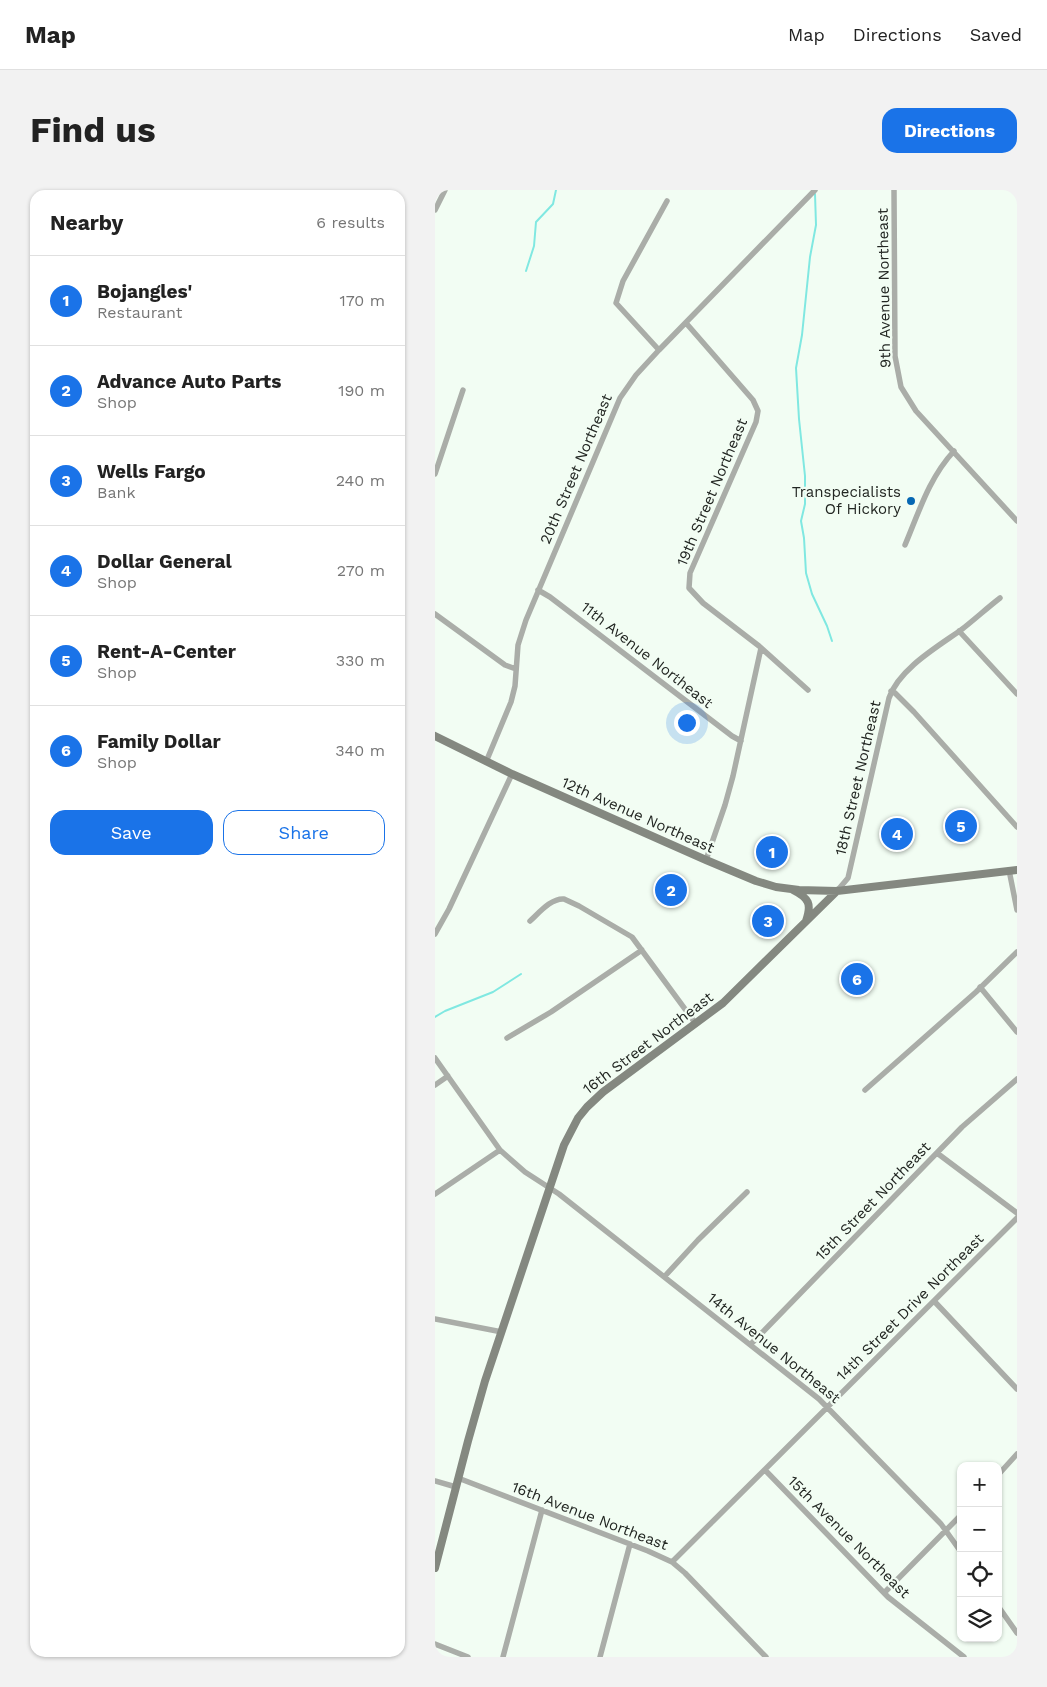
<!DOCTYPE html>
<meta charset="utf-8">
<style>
body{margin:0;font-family:"Work Sans",sans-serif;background:#f2f2f2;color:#222}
.controls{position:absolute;right:15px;bottom:15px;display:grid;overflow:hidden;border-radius:10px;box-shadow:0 1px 4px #0004}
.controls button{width:45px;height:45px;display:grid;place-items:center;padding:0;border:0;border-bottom:1px solid #e0e0e0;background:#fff;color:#222;font:25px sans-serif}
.you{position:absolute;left:251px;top:532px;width:18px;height:18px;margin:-12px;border:4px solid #fff;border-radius:50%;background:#1a73e8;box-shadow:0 0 0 8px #1a73e833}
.badge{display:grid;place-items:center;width:32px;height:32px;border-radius:50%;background:#1a73e8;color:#fff;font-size:16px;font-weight:700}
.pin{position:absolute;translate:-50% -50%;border:2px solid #fff;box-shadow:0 1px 5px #0006}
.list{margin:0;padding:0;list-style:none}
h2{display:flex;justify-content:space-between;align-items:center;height:65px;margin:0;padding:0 20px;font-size:21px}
h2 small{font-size:16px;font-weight:400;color:#767676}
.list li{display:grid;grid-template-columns:32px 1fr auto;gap:15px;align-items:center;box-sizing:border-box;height:90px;padding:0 20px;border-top:1px solid #e0e0e0}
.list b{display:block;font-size:19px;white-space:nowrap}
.list p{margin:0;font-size:16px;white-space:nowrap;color:#767676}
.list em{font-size:16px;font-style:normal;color:#767676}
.actions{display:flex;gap:10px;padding:15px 20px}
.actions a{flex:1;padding:11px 0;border:1px solid #1a73e8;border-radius:15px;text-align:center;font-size:18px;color:#1a73e8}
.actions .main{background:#1a73e8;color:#fff}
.icon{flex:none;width:28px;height:28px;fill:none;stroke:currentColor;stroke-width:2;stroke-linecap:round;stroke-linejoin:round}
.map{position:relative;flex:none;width:582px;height:1467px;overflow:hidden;border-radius:15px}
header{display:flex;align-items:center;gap:30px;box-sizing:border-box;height:70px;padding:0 25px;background:#fff;border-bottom:1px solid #e0e0e0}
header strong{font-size:24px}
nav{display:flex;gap:28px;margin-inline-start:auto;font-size:18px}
.intro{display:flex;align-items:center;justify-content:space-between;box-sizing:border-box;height:120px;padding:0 30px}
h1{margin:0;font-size:35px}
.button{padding:12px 22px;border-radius:15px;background:#1a73e8;color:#fff;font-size:18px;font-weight:700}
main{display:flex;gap:30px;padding:0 30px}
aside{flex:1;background:#fff;border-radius:15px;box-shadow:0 1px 4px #0004}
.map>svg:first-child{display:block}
</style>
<header>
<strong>Map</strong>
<nav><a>Map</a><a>Directions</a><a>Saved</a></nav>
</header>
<div class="intro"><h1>Find us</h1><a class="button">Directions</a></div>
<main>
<aside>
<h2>Nearby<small>6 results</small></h2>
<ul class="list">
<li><span class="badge">1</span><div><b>Bojangles'</b><p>Restaurant</p></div><em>170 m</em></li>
<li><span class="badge">2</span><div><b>Advance Auto Parts</b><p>Shop</p></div><em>190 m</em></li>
<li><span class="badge">3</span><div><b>Wells Fargo</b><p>Bank</p></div><em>240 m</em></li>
<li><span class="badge">4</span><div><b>Dollar General</b><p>Shop</p></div><em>270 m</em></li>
<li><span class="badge">5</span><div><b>Rent-A-Center</b><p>Shop</p></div><em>330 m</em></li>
<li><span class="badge">6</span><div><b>Family Dollar</b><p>Shop</p></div><em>340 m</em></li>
</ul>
<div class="actions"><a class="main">Save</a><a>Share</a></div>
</aside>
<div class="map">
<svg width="582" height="1467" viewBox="0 0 582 1467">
<rect width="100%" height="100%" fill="#f2fdf3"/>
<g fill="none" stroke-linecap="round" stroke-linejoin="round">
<path stroke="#80e8e1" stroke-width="2" d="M380,4L381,35L375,67L367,145L361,178L364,229L370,286V314L366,331L369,348L371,383L377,404L392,436L397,451
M91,81L99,56L101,32L118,14L121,0
M0,827L10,821L58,802L86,784"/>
<path stroke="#aaada8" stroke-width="5.5" d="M459,0L460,166L466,197L481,221L582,331
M0,20L10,0
M251,133L318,210L323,221L321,232L255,383L254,398L268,413L324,456L373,500
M224,160L181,113L188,91L232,11
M0,284L28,200
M470,355C484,322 494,288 519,261
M103,400L115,407L297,546L306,551
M0,424L70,475L81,479
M524,441L582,504
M456,501L460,503L479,522L582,637
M51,572L76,512L80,496L83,455L91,430L185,208L201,185L224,160L380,0
M271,670L290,615L298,586L326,458
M574,680L582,720
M402,701L413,688L454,508C464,479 502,457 526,440C539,430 552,418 565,408
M95,731C104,723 116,708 129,709L144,716L197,747L261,834
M0,744L14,719L77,584
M545,797L582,842
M72,848L116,822L207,760
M0,868L65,960L90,982L124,1004L384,1209L506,1334L526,1362
M0,895L13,886
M430,900L541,802L582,762
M502,963L582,1023
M0,1004L65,960
M230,1086L263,1050L312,1002
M499,1111L582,1199
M0,1129L67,1142
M316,1154L527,937L582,889
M330,1280L453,1407L529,1467
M563,1285L582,1264
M23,1288L213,1361L237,1372L250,1383L331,1467
M0,1291L21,1297
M237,1372L582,1028
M449,1403L526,1325
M563,1416L582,1443
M0,1454L33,1467
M68,1467L107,1320
M165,1467L195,1354"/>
<path stroke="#848880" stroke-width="8" d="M0,546L77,584L271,670L321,691L341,697L364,700L402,701L582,680
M358,700C374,708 377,714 371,731
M0,1378L33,1251L50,1191L129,955L143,928L152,917L168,902L288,813L402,701"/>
</g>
<circle fill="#0567b3" stroke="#f2fdf3" stroke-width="2" cx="476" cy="311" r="5"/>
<g text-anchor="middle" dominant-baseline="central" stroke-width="4.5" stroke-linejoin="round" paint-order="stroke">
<g font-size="15" fill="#222622" stroke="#f2fdf3">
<text transform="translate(449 98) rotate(-91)">9th Avenue Northeast</text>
<text transform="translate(141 279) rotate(-67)">20th Street Northeast</text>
<text transform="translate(277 302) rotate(-67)">19th Street Northeast</text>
<text transform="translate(212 465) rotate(38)">11th Avenue Northeast</text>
<text transform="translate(423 588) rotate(-77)">18th Street Northeast</text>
<text transform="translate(203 625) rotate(24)">12th Avenue Northeast</text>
<text transform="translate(213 853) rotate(-37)">16th Street Northeast</text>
<text transform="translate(438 1011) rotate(-46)">15th Street Northeast</text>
<text transform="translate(475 1117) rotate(-45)">14th Street Drive Northeast</text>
<text transform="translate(339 1158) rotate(39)">14th Avenue Northeast</text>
<text transform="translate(155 1326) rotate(21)">16th Avenue Northeast</text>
<text transform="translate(414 1347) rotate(45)">15th Avenue Northeast</text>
</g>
<g font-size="15" fill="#222622" stroke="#f2fdf3" text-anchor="end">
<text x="466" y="302">Transpecialists<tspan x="466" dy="17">Of Hickory</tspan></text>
</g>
</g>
</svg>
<div class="controls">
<button>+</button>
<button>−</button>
<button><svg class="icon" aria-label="locate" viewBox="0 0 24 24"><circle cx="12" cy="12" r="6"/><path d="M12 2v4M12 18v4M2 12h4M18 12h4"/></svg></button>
<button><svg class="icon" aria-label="layers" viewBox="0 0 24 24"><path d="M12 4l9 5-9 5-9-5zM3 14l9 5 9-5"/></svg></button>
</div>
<div class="you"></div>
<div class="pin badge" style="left:337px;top:662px">1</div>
<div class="pin badge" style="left:236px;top:700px">2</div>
<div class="pin badge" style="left:333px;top:731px">3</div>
<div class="pin badge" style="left:462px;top:644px">4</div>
<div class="pin badge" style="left:526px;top:636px">5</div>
<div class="pin badge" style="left:422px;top:789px">6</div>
</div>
</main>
